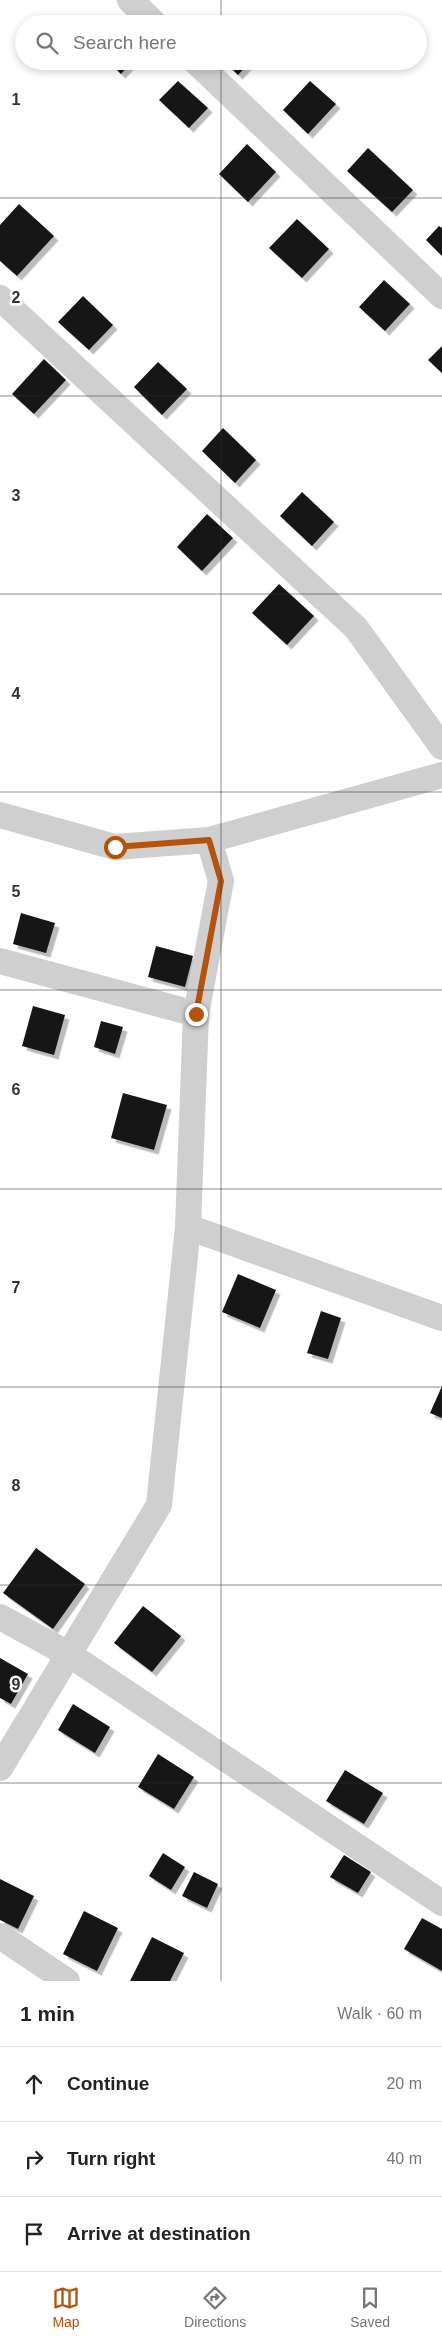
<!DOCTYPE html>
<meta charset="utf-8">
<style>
body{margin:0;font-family:Arial,sans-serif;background:#f2f2f2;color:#222}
.stop{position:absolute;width:15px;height:15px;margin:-11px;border:4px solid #b45309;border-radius:50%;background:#fff}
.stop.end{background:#b45309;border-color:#fff;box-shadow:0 1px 5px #0008}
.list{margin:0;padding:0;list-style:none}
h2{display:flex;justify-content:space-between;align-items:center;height:65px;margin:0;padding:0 20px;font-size:21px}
h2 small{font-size:16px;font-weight:400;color:#767676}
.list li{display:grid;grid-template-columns:32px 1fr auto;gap:15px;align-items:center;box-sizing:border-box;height:75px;padding:0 20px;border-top:1px solid #e0e0e0}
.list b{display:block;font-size:19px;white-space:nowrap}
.list em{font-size:16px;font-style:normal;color:#767676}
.icon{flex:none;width:28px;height:28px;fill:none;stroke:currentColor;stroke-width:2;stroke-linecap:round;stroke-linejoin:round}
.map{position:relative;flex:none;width:442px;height:1981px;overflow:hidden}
.search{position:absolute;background:#fff;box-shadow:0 2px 8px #0003;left:15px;right:15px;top:15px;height:55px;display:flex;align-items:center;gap:12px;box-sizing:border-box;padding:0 18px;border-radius:28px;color:#767676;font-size:19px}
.sheet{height:290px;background:#fff}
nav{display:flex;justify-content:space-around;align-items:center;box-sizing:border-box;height:70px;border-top:1px solid #e0e0e0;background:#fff;font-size:14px;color:#767676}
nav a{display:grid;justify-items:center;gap:2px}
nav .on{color:#b45309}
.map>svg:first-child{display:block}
</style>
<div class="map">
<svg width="442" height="1981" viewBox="0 0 442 1981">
<defs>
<filter id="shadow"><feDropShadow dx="4.5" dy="4.5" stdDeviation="0" flood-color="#0004"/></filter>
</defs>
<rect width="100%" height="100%" fill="#fff"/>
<path fill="#191919" filter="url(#shadow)" d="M108,61H133L121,74Z
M224,61H251L238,75Z
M178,81L208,108L189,128L159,100Z
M310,81L336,104L308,134L283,110Z
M247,144L276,172L248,202L219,174Z
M368,148L413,190L392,212L347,171Z
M19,204L54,236L17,276L0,261V225Z
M297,219L329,249L302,278L269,248Z
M439,226L442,228V256L426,240Z
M384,280L410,304L385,331L359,307Z
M83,296L113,325L89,350L58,322Z
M442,346V373L428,360Z
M44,359L66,380L34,414L12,394Z
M158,362L187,389L162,415L134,387Z
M223,428L256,460L235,483L202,451Z
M302,492L334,522L312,546L280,516Z
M207,514L233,538L202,571L177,547Z
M279,584L314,616L287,645L252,613Z
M21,913L55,923L46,953L13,944Z
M156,946L193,956L185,987L148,977Z
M33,1006L65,1015L54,1055L22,1046Z
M101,1021L123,1027L115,1054L94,1047Z
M123,1093L167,1105L154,1150L111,1138Z
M238,1274L276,1290L260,1328L222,1312Z
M321,1311L341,1318L328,1359L307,1353Z
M442,1386V1418L430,1413Z
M36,1548L85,1584L53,1629L3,1593Z
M143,1606L181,1636L152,1672L114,1643Z
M0,1658L28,1674L11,1704L0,1698Z
M73,1704L110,1727L95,1753L58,1730Z
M158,1754L194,1777L174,1809L138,1787Z
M345,1770L383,1793L364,1824L326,1801Z
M163,1853L185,1867L171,1890L149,1876Z
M344,1855L371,1872L358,1893L330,1877Z
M194,1872L218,1884L207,1908L182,1896Z
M0,1879L34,1896L18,1929L0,1920Z
M84,1911L118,1928L97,1971L63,1954Z
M422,1918L442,1929V1971L404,1949Z
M152,1937L184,1953L170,1981H130Z"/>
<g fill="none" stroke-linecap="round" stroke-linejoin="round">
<path stroke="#cfcfcf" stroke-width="26" d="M130,0L155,24
M195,61L442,296
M0,298L356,628L442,747
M0,815L115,847L209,840L442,775
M0,961L196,1014
M188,1227L442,1318
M0,1617L70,1655L442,1903
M0,1768L159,1505L188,1227L196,1014L221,881L209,840
M0,1936L67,1981"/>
</g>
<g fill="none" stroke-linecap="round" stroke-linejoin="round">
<path stroke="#b45309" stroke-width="6" d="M115,847L209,840L221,881L196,1014"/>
</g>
<path fill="none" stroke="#323232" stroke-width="1" stroke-opacity="0.55" d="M221,0V24M221,61V1981M0,198H442M0,396H442M0,594H442M0,792H442M0,990H442M0,1189H442M0,1387H442M0,1585H442M0,1783H442"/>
<g font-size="16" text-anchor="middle" font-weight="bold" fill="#323232" stroke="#fff" stroke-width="5" stroke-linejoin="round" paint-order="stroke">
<text x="16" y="105">1</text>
<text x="16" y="303">2</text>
<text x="16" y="501">3</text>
<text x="16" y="699">4</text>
<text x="16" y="897">5</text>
<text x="16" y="1095">6</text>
<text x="16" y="1293">7</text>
<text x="16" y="1491">8</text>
<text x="16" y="1690">9</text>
</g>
</svg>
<div class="stop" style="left:115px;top:847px"></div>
<div class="stop end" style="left:196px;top:1014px"></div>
<div class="search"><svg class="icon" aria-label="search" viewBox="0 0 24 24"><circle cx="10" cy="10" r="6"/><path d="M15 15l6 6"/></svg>Search here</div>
</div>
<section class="sheet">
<h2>1 min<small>Walk · 60 m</small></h2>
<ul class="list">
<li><svg class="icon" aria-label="ahead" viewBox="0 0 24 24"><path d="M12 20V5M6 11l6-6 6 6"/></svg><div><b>Continue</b></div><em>20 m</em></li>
<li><svg class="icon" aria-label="right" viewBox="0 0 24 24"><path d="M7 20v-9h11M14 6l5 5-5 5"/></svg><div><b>Turn right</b></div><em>40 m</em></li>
<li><svg class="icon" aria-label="arrive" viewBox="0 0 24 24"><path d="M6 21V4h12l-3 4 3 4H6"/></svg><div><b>Arrive at destination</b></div></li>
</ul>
</section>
<nav>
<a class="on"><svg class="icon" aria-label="map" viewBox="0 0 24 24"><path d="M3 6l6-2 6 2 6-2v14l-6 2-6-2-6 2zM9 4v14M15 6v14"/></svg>Map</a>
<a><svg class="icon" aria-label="directions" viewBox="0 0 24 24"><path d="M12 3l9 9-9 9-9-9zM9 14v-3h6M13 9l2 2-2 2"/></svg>Directions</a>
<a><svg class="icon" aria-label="saved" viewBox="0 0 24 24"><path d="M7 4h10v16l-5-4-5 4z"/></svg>Saved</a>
</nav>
